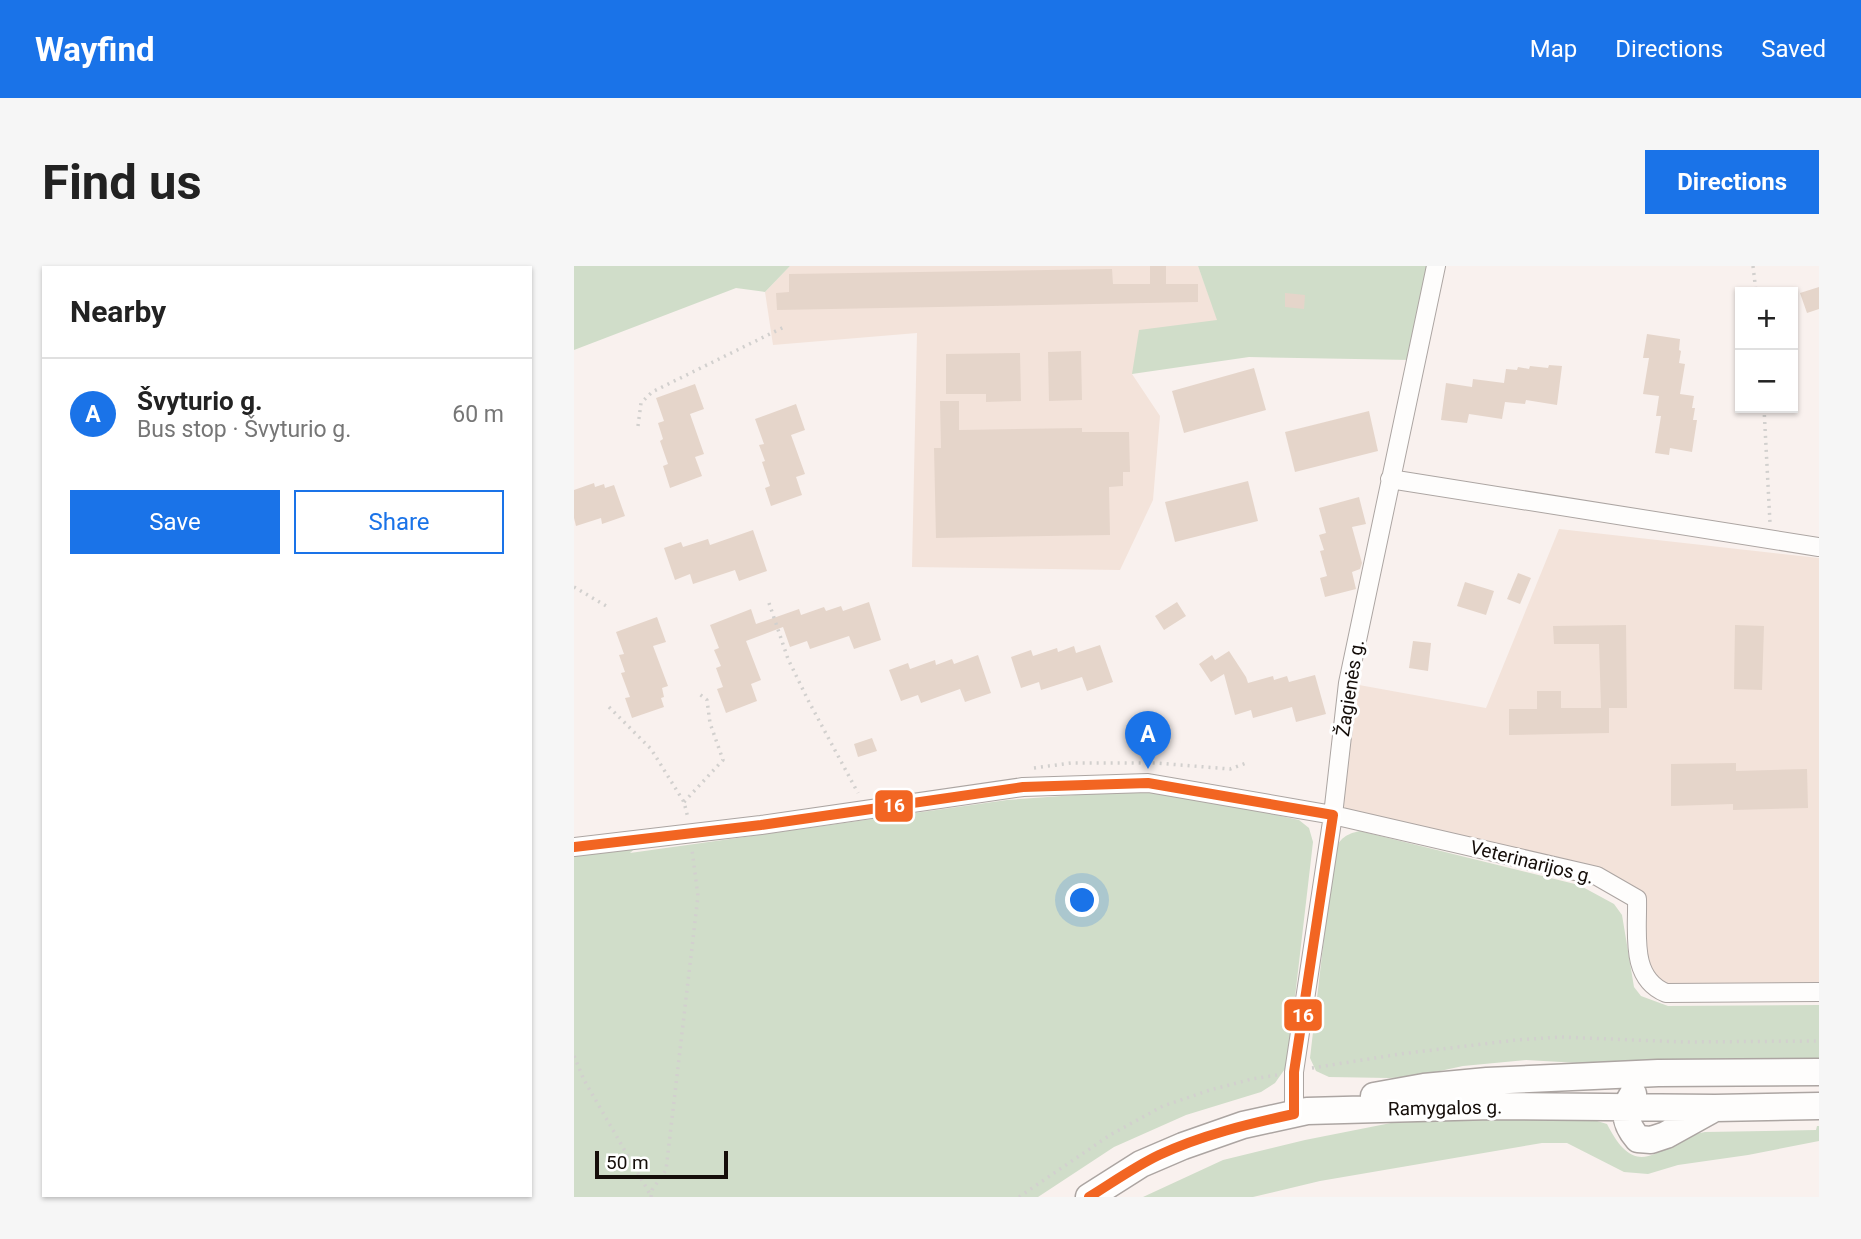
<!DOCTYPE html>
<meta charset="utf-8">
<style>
body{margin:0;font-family:Roboto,sans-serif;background:#f6f6f6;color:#222}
.controls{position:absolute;right:21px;top:21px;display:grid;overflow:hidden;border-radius:0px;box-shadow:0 2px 5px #0004}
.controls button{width:63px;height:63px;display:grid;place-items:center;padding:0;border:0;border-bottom:2px solid #e0e0e0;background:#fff;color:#222;font:35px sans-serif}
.scale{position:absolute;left:21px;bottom:18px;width:133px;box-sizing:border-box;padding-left:7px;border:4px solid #150e0a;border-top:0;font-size:19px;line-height:24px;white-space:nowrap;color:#150e0a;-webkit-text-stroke:5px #fff;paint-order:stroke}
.you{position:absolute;left:509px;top:635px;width:24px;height:24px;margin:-18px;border:5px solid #fff;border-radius:50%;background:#1a73e8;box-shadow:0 0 0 10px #1a73e833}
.badge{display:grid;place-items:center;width:46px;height:46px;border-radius:50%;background:#1a73e8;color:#fff;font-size:23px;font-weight:700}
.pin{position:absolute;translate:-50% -58px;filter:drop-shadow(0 2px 4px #0008)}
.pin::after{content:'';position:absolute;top:37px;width:24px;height:21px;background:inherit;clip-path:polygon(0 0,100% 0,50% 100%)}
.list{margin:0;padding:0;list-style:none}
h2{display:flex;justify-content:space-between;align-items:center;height:91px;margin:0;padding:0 28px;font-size:30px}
h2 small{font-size:23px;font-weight:400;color:#767676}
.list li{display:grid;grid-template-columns:46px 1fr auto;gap:21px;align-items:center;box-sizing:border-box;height:112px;padding:0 28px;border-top:2px solid #e0e0e0}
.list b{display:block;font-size:26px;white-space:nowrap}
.list p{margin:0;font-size:23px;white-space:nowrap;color:#767676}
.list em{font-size:23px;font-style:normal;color:#767676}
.actions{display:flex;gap:14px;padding:21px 28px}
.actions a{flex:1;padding:16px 0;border:2px solid #1a73e8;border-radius:0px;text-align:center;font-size:24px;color:#1a73e8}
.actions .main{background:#1a73e8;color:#fff}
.map{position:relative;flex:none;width:1245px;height:931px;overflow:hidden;border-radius:0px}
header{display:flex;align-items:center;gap:42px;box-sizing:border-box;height:98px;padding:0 35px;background:#1a73e8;color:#fff}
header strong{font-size:33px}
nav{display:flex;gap:38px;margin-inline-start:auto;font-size:24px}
.intro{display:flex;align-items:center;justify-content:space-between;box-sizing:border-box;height:168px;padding:0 42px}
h1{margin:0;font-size:49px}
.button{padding:18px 32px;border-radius:0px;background:#1a73e8;color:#fff;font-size:24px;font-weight:700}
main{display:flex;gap:42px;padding:0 42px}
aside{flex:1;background:#fff;border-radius:0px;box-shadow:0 2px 5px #0004}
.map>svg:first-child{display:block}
</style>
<header>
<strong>Wayfind</strong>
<nav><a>Map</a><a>Directions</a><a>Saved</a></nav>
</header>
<div class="intro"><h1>Find us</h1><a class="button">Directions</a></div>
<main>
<aside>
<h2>Nearby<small></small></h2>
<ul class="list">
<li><span class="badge">A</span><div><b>Švyturio g.</b><p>Bus stop · Švyturio g.</p></div><em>60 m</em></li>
</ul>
<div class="actions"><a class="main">Save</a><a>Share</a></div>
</aside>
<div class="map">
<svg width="1245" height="931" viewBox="0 0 1245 931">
<rect width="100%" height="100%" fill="#f9f1ee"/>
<path fill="#f3e3da" d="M216,0H624L644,54L558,108L586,150L579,234L546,304L338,301L343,67L199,79L191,26Z
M985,263L1245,292V726L1092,727L1075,716L1063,633L1023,610L759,549L774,417L912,442Z"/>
<path fill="#d0ddc9" d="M0,0H216L191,26L162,22L0,84Z
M624,0H858L838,94L675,91L558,108L565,64L643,54Z
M544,526L603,527L725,554L735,562L739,576L713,800L701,817L687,826L612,849L540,881L464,931H0V581L71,573L56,587L433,534Z
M786,565L1005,619L1040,638L1048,649L1060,721L1067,730L1094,740L1245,739V795L1040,799L952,794L889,800L838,811L815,812L755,811L742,805L736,792L760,586C766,572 772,568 786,565Z
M880,850L1023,855L1033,858C1066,923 1087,873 1131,866L1242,864L1243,860H1245V875L1174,889L1104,899L1074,908L1050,906L993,877H968L746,915L679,931H569L649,894L731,874L827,855Z"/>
<path fill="#e5d5ca" d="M576,0H592V18H624V36L203,44L202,27L215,26V8L538,3L539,18H576Z
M1245,21V43L1233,47L1226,27Z
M711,27L731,29L730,43L711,41Z
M1073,68L1106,73L1105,84L1107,85L1105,97L1111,98L1106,128L1120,130L1118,142H1121L1119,154H1123L1118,186L1096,182L1095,189L1081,187L1087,150H1082L1085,130L1069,128L1075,92H1069Z
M507,85L508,134L475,135L474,86Z
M446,87L447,135L412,136V128H372V88Z
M975,99L988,100L983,139L952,134L951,138L931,136L928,153L895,148L893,157L867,154L872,117L898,121L899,113L930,117L932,103L943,104L944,101L955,103L956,100L974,102Z
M680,102L692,144L610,167L598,125Z
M121,118L130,143L116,148L130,188L121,191L128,210L96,222L89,200L94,198L86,175L89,173L84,157L90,155L82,132Z
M366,135H385V164L508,162V166H555L556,206H549V220L535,221L536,269L362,272L360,182H367Z
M222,138L231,164L217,169L231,208L222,211L228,229L197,240L191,222L196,220L188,196L191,195L185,179L190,178L181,153Z
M795,145L804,185L721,206L711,166Z
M674,215L684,255L601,276L591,236Z
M20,217L21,221L30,218L31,222L40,219L51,250L28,258L27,252L2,260L0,252V224Z
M785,231L792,258L778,261L788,297L786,303L778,306L782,323L751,331L746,312L753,310L746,285L750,284L745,269L752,267L745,242Z
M179,264L193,305L165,315L161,304L119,318L116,308L101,314L90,282L107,276L109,281L134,273L136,279Z
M944,307L957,312L946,338L933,333Z
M891,316L920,325L912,349L883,340Z
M295,336L307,374L280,383L275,370L236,383L233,375L216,381L209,361L172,375L187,414L177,418L183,435L152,447L143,423L149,421L142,402L147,400L140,384L145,382L136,359L177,343L182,358L225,343L227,349L250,341L252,345L267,340L269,345Z
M603,336L612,350L590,364L581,350Z
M83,351L92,376L79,380L94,420L88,422L90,431L87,432L90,441L58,452L51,432L56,431L47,407L51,406L45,389L50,388L42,366Z
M1052,359L1053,442H1035V467L935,469V443H963V425H987V442H1027L1025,378H980L979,360Z
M1161,359L1190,360L1188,424L1160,423Z
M839,375L857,377L854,405L835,402Z
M526,379L539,416L513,425L508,411L467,424L465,416L447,422L437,391L457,384L459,390L483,382L484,386L500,380L502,387Z
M655,385L672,411L674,417L699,410L700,414L713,410L715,416L741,409L752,448L722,456L718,441L679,452L677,444L661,449L650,408L637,416L625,398L638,389L641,394Z
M404,389L417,427L391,436L386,423L347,437L344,429L327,435L315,404L334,397L336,403L361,394L362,399L378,393L380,398Z
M298,472L303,485L284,491L280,478Z
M1162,497V505L1233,503L1234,542L1159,544V538L1097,540V498Z"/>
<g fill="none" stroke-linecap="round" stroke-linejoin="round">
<defs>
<path id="minor" d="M816,213L1245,281
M0,581L187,559L449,521L574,517L759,549L1023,610L1063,633C1064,666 1055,712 1092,727L1245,726
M720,848V806L759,549L774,417L862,0"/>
<path id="highway" d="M1059,828C1048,845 1051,858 1064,873L1077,874L1092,869L1139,843
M800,830L850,821L913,815L1084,807L1245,806
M515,931L567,898L609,880L669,859L733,845L917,840L1141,842L1245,840"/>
</defs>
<use href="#minor" stroke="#aca5a2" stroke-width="20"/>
<use href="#highway" stroke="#aca5a2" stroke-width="29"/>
<path stroke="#d2d0ce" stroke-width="3.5" stroke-dasharray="2 5" stroke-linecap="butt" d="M1179,0L1182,26
M1190,142L1196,257
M64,160L67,137L78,126L210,61
M0,321L34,341
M195,337L214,393L234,434L284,527
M35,441L77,483L110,536L114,552
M460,502L497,497H582L656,503L675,496
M110,536L149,494L136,457L133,434L123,426
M0,790L10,814L76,928
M738,802L826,788L942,774L987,771L1110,776L1245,775
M77,931L78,924L92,904L124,630L118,584
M445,931L536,869L589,840L636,824L678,813L703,809"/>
<use href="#minor" stroke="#fefdfc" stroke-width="18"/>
<use href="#highway" stroke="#fefdfc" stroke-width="26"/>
<defs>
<path id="bus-1" d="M0,581L187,559L449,521L574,517L759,549L720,806V848C674,858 628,869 585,889C560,901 538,917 515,931"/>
</defs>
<use href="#bus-1" stroke="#fff" stroke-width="16"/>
<use href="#bus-1" stroke="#f26522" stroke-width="10"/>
</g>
<g text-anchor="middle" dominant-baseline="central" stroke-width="6" stroke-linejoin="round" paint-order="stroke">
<g font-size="19" fill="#150e0a" stroke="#fff">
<text transform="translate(776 422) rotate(-81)">Žagienės g.</text>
<text transform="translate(958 596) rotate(14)">Veterinarijos g.</text>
<text transform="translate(871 842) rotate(-1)">Ramygalos g.</text>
</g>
</g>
<g stroke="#fff" stroke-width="2.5">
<rect x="300" y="523" width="40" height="34" rx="7" fill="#f26522"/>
<rect x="709" y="732" width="40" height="34" rx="7" fill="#f26522"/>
</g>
<g font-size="19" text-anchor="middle" font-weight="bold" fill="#fff">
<text x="320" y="546">16</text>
<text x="729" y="756">16</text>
</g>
</svg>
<div class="controls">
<button>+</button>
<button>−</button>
</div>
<div class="scale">50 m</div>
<div class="you"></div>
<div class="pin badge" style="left:574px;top:503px">A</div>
</div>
</main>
